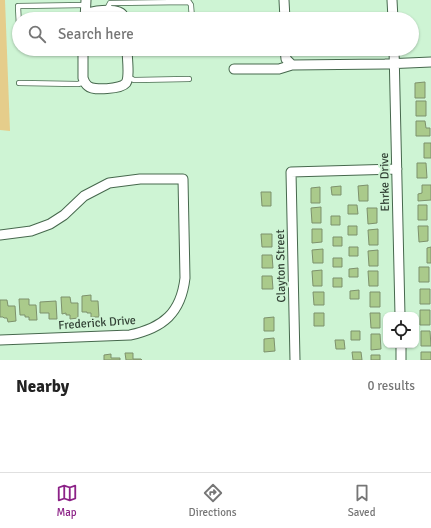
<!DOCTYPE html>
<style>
body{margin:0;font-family:Signika,sans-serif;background:#f6f6f6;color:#222}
.controls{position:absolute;right:12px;bottom:12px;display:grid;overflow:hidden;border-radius:8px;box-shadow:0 1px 3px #0004}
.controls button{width:36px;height:36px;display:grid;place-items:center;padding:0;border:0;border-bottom:1px solid #e0e0e0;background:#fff;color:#222;font:20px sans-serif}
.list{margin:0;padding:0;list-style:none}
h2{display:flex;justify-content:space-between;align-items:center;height:52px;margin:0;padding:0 16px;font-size:17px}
h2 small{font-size:13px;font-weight:400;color:#767676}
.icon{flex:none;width:22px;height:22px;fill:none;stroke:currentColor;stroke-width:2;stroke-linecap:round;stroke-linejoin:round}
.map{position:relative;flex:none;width:431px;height:360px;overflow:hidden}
.search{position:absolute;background:#fff;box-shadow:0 1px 3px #0004;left:12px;right:12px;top:12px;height:44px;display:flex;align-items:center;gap:10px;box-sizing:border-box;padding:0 14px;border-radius:22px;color:#767676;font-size:15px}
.sheet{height:112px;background:#fff}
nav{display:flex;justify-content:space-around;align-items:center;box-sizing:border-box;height:56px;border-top:1px solid #e0e0e0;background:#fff;font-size:11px;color:#767676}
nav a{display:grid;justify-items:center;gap:2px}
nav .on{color:#8c2287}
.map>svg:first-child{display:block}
</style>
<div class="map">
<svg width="431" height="360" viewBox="0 0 431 360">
<rect width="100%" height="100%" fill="#cef4d4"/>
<path fill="#e5cd8b" d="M0,0H5L10,131L0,130Z"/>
<path fill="#aaca8b" stroke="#7d916c" d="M425,82V98H415V83Z
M416,101H426V116H416Z
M416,121H425L426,128H430V136H416Z
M424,143H431V158H424Z
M417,163H426L427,178H417Z
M368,185V201H359L358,186Z
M422,185H431V200L418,201V194L422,193Z
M341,186V195H332L331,187Z
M320,187V203H311V188Z
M261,192H271V206H262Z
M348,205H357L358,214H348Z
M418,205H427V220H418Z
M321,207V223H312L311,208Z
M367,208H377V223L368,224Z
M331,216H340V225H331Z
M348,226H357V235H348Z
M418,226H428V241L419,242Z
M312,229H322V242L312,243Z
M378,229V245H369L368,230Z
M261,234H272V247H262Z
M333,237H342V246H333Z
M349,247H358V256H349Z
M431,247V263H427V248Z
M323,249V263H313L312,250Z
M378,250V266H369L368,251Z
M262,255H272L273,268H262Z
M333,258H342V267H333Z
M419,267H429V282H419Z
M358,268V277H349V269Z
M322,270V286H313L312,271Z
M368,271H378V286H369Z
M262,276H272L273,289H262Z
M333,278H342V287H333Z
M420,289H430V304H420Z
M359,290V299H350V291Z
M313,292H324V305H314Z
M370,292H380V307H370Z
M91,295V301H98L99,317H91V313H87V312H82V296Z
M61,297H70L71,303H78V318L70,319V315H66V313L62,314Z
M19,299H29V305H36L37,320H29V317H25V315H20Z
M0,300H7L8,306H15L16,321L8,322L7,318H4L3,317H0Z
M56,301L57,319H49V313H40V302Z
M420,310H430V325H420Z
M314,313H324V326H314Z
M370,313H380V328H371Z
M274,317V331H264V318Z
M351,331H360V340H351Z
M421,331H430L431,346H421Z
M371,334H380L381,349L371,350Z
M274,338L275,351L264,352V339Z
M335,340H344L345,349H336Z
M352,352H361L362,360H353Z
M421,352H431V360H421Z
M125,353H133V359H141L142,360H126Z
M111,354V358H120V360H104V355Z
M371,355H380V360H371Z"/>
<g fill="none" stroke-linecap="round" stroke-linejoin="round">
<defs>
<path id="lane" d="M106,11L110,3L189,2L191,5L192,19
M19,27L18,6L86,5
M128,77L134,80L189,79
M19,83L78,84L85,82"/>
<path id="street" d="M284,0L285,19
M392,0L393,19
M86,14C93,10 112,9 119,12C122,13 124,16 125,19
M85,19L86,0
M83,49V78C84,81 85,84 88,86C93,91 121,89 126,83C130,77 127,57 127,49
M285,49L286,59L292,65
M394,49L400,315
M234,69H279L292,65L385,64L431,62
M0,235L31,231L50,224L64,215L84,196L109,183L140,179H183L185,278C181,313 163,328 130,335L0,340
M401,345V360
M295,360L291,172L397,169"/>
</defs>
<use href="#lane" stroke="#46684d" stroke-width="6"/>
<use href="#street" stroke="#46684d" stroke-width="11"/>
<use href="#lane" stroke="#fff" stroke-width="4.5"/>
<use href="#street" stroke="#fff" stroke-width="9"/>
</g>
<g text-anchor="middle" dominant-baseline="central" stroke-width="4" stroke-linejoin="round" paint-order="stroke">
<g font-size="12" fill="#324135" stroke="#cef4d4">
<text transform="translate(385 182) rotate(-91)">Ehrke Drive</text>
<text transform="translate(281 266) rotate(-91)">Clayton Street</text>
<text transform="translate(97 323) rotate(-4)">Frederick Drive</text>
</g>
</g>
</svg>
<div class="controls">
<button><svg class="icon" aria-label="locate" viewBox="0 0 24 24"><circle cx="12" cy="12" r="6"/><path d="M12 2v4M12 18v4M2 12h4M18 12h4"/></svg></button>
</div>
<div class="search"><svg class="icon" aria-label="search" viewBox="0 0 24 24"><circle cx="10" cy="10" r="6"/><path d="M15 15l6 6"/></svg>Search here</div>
</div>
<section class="sheet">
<h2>Nearby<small>0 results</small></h2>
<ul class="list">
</ul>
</section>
<nav>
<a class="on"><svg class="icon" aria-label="map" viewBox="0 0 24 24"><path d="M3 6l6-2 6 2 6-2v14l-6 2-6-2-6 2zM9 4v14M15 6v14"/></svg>Map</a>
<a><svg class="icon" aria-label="directions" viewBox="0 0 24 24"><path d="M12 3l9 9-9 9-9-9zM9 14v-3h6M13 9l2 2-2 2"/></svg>Directions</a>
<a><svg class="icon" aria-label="saved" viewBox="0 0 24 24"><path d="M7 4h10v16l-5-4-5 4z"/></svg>Saved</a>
</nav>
